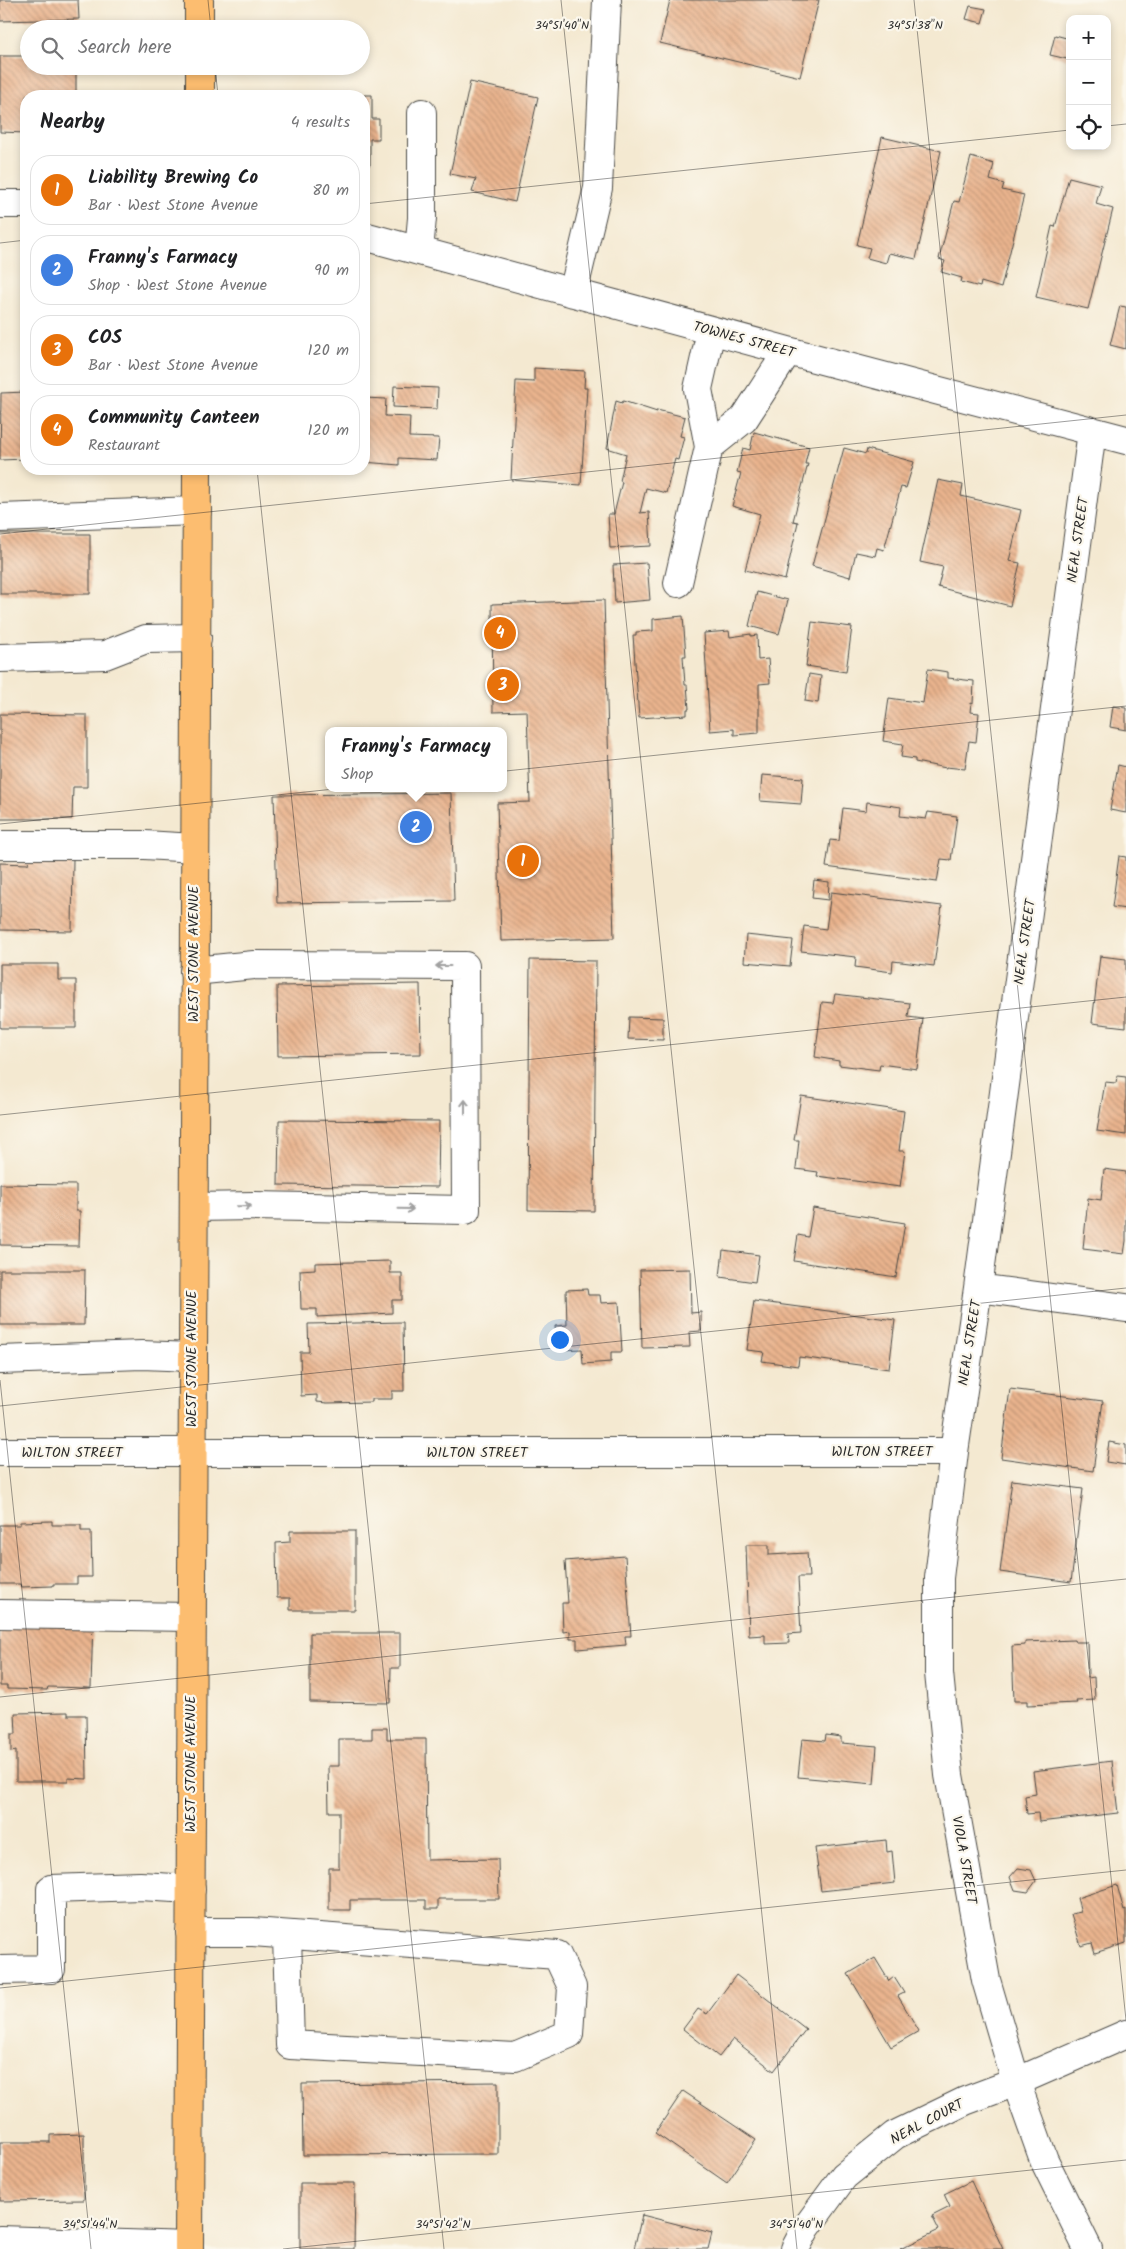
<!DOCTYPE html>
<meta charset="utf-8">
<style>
body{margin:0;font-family:Kalam,sans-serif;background:#f6f6f6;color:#202124}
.controls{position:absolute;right:15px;top:15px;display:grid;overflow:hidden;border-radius:10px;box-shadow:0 2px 8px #0003}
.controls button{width:45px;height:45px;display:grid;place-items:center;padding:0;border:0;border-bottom:1px solid #e0e0e0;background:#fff;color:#202124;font:25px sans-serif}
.you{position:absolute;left:559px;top:1339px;width:18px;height:18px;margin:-12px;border:4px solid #fff;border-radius:50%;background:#1a73e8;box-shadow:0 0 0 8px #1a73e833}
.badge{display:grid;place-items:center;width:32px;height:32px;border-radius:50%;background:#1f6fb2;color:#fff;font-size:16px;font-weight:700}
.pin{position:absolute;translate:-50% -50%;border:2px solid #fff;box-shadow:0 1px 5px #0006}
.popup{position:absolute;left:325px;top:727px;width:182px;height:65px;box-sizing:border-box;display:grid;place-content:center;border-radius:10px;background:#fff;filter:drop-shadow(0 1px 4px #0005);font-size:16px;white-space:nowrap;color:#757577}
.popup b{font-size:19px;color:#202124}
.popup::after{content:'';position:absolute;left:50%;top:100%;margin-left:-10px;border:10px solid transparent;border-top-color:#fff}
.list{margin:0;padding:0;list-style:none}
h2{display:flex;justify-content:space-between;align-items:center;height:65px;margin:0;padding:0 20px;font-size:21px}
h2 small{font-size:16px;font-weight:400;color:#757577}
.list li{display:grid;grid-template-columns:32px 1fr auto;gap:15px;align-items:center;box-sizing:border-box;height:70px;margin:0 10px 10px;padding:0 10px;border:1px solid #e0e0e0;border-radius:20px}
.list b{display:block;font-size:19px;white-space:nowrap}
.list p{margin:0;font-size:16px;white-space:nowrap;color:#757577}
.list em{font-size:16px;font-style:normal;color:#757577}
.icon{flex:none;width:28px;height:28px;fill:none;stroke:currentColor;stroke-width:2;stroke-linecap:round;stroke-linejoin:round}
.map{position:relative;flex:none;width:1126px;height:2249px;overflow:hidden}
.search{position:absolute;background:#fff;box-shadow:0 2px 8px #0003;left:20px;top:20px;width:350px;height:55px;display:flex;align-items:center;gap:12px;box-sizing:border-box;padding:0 18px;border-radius:28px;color:#757577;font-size:19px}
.panel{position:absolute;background:#fff;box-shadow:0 2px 8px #0003;left:20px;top:90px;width:350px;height:385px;border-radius:20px}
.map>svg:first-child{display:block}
</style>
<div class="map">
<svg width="1126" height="2249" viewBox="0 0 1126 2249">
<defs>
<pattern id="building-back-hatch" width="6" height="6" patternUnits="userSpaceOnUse" patternTransform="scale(1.25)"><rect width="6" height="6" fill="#eab48e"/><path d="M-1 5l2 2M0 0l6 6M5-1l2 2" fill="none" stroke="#be9374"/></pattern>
</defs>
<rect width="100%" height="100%" fill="#fbf7ec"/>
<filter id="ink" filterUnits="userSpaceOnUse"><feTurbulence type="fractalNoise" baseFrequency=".02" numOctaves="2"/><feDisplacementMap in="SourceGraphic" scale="10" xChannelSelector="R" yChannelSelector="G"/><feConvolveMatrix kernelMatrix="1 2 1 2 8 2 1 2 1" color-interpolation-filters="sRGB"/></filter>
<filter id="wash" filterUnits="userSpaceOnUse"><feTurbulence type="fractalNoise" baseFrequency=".0096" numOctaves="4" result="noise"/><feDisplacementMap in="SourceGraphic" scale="20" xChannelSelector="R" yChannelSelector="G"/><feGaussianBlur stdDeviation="1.12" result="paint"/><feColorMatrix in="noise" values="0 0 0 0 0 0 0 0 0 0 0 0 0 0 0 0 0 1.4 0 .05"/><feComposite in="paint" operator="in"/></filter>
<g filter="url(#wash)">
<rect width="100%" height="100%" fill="#f4e9d1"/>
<g id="blocks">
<path fill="url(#building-back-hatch)" d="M0,0H78L79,19L0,21Z
M670,0H819L800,77L660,43Z
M970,6L986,9L982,23L966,19Z
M1055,35L1070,39L1067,59L1050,55Z
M0,56H29V66H76V96H26V133L0,132Z
M470,82L538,97L515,202L472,192L476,179L450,174Z
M306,94L333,95V96H306Z
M364,95H372V119H379V139H370V165H364Z
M882,137L941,151L916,259L889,253L886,263L867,258L870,248L857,245Z
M971,157L994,164L990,180L1004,184L1002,190L1024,195L1001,288L981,282L980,287L961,282L962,278L941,272L945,261L939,259L954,201L959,202Z
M1069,177L1101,185L1096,204L1113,209L1088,309L1036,297L1052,226L1055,227Z
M1120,306L1126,307V349L1110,345Z
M534,368L585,371L584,388H587L581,485L511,480L516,381L534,382Z
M394,386L438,388L437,409L393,407Z
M26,392V459L0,460L1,393Z
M364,398L386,399L385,416L410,417L409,437L439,438L437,460L399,458V465L364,462Z
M616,401L622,403L623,401L657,412V410L685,417L680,436L684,437L678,460L675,459L666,493L646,488L640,513L649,512L651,546L610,548L608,514H614L622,482L620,481L626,454L607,448Z
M754,432L809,447L805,464H808L793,521L798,522L785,580L745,570L760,514L732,506L741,473L737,472L743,448L750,450Z
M844,448L866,454L867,449L914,462L906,488L901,487L884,550L877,548L875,556L856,552L850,577L812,566Z
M938,480L963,485L961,496L1021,510L1009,561L1020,563L1010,606L938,587L943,567L920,562Z
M0,534H90V594H0Z
M647,563L650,600L615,603L613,565Z
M757,592L788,600L779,634L749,626Z
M604,600L614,938L501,941L497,803L530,802L527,711L493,712L492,604Z
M683,616L686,656H683L685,685H687L689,709H687V715L639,718L633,635H636V632L653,631V619Z
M812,622L852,627L846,672L806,666Z
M729,631L730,637L751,634V636L757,635L758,660L768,659L770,683L759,684V733L734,735V729L710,731L704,633Z
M928,669L948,672V678L974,681L973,704L971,703L970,712L979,713L976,742L969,741L965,769L946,767V768L915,762V759L901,757L903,744L883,741L889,698L923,703Z
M809,674L821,676L818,703L805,701Z
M1113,706L1126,708V730L1110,727Z
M0,714L87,715V787H73L72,819H0Z
M1118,765L1126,767V813L1110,810Z
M762,775L803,778L801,804L760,801Z
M451,793L454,901L277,903L274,795Z
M867,802L901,807L900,816L926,819L928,812L957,816L951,860L941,859L937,882L826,867L830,840L839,841L843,808L866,811Z
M1119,856L1126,857V909L1112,907Z
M29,857L73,858L72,931L0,930V863L28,864Z
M814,880L829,882L828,900L812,898Z
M831,892L942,906L934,966L893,961L892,972L855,967L856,957L801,951L804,926L826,929Z
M746,935L793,940L790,966L744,962Z
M1100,956L1126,959V1027L1092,1023Z
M530,960L596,961L594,1211L528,1210Z
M0,964H58V980H76V1028H0Z
M420,984L421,1054L278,1056L277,986Z
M835,994L910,1003L908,1017L923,1019L917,1069L880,1064L879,1070L839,1065V1061L815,1057L822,1002L833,1003Z
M629,1017L663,1018V1040L628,1039Z
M1117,1076L1126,1077V1135L1097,1131L1105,1082L1116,1083Z
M801,1096L904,1111L899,1151H905L900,1187L817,1176L818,1172L796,1169L799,1140H794Z
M279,1120L439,1121L438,1187L278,1185Z
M1104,1169L1126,1172V1241L1124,1254L1083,1249L1088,1198L1101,1200Z
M0,1184L76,1185V1211H80L79,1246L0,1245Z
M813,1208L905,1223L896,1277L794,1261L798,1235L808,1237Z
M723,1250L759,1255L755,1282L720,1277Z
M390,1261V1273H402V1300H392V1313L317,1317V1309H301L300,1270L315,1269V1263Z
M690,1269L691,1313L701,1312V1331L689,1332L690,1347L642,1348L640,1270Z
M0,1270H85L84,1325H0Z
M587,1289L588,1295H600L601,1303L619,1302L622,1352H611V1362L583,1364L582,1349L557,1350L555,1326L567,1325L566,1290Z
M754,1301L895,1320L889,1369L799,1357L798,1366L762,1361L764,1352L747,1350Z
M403,1322L404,1391H392V1399H372V1402L327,1403L317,1402V1395L301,1396L300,1352H309L308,1324Z
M1010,1389L1103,1401L1093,1471L1001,1458Z
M1109,1442L1126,1445V1465L1106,1462Z
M1012,1480L1083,1489L1071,1582L1000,1572Z
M52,1521V1525H81V1531H91L92,1577H77V1584H53V1586L21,1587L20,1584H0V1525H20V1522Z
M290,1531H355V1610H290V1598H277L276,1543L290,1542Z
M746,1545H769V1555L807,1553L809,1577H798L801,1633L788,1634L789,1643L765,1644V1635L749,1636Z
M625,1556L631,1636H625L626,1645L577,1649V1639H570V1631L563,1632L562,1603H568L565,1561Z
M0,1617L93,1619L91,1688L48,1687L47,1690L7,1689V1686H0Z
M310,1633H400V1668H391L390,1703L310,1702Z
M1074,1640L1075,1642H1087L1088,1678L1094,1677L1095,1700L1076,1701L1077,1703L1027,1705V1701H1014L1012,1646L1025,1645V1642Z
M68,1712V1715H86L87,1779L68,1778V1781H16V1751L11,1752V1734H16L15,1713Z
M372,1728H387V1739H426L427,1860L498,1859L499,1899H438V1909H426V1900H350V1910H329V1868H339V1812H329L328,1766H339V1739H372Z
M826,1735L841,1737V1743L877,1746L874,1784L798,1777L802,1739L825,1741Z
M1112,1761L1118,1813L1039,1822L1038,1813L1027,1814L1025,1796L1036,1794L1033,1771Z
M886,1840L887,1852L892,1851L895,1883L821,1891L815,1848Z
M1018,1868L1031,1870L1036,1881L1028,1892L1015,1890L1010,1877Z
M1117,1885L1124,1911L1126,1910V1943L1095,1953L1092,1943L1081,1946L1071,1914L1081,1912L1077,1898Z
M875,1958L889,1981L894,1977L904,1993L898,1996L919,2031L891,2047L848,1974Z
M736,1975L806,2029L774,2071L733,2039L719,2057L683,2029L698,2009L707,2014Z
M498,2082V2154L303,2155L302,2084Z
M683,2091L756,2140L727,2183L655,2133Z
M84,2134V2200L0,2201V2142H50V2135Z
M971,2181L1003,2249H900L939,2230L932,2216L950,2207L944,2194Z
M300,2183H355L354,2249H300Z
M642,2215L712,2233L708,2249H634Z"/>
</g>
</g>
<g filter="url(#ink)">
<use href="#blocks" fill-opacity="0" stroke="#494844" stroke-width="1"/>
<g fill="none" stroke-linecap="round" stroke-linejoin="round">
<defs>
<path id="minor" d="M0,204H26
M364,236L799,354L1126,440
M419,251L422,218V113
M573,293L598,188L607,0
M709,447L698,389L711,331
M0,518L197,511
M678,583L709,447L744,419L788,351
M0,658L105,655L146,639L197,638
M0,845H145L195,848
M194,971L254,965L465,966L466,1210L254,1206L195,1207
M978,1288L1126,1308
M0,1360L142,1355L192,1357
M0,1452H954
M0,1614L191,1617
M190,1932H253L557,1955L572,1987L569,2034L515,2057L290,2045L287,1935
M0,1970L51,1969V1889L140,1886L191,1889
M0,2240L189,2246
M795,2249L806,2228L844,2176L895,2135L965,2101L1016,2082L1126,2034
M1088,2249L1044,2160L1016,2082L986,1980L949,1775L939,1673V1578L954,1452L978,1288L1092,431"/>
<path id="highway" d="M199,29V0
M200,66V96
M189,2249L197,469"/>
</defs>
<use href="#minor" stroke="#494844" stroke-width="30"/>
<use href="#highway" stroke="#494844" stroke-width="30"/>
<use href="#minor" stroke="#fff" stroke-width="28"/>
<use href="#highway" stroke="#fcbd6f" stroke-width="28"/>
</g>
<defs><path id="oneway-shaft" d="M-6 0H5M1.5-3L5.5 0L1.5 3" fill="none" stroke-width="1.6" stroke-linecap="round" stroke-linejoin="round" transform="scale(1.25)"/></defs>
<g stroke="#a0a0a0">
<use href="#oneway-shaft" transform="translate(443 966) rotate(-180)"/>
<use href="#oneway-shaft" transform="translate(465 1107) rotate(-90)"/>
<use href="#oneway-shaft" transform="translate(244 1206) rotate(-1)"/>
<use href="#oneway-shaft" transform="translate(406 1209) rotate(1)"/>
</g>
</g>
<path fill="none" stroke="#2b2b2b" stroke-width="1" stroke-opacity="0.45" d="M208,0L211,29M561,0L797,2249M914,0L1126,2020M215,66L218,96M1107,126L1126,124M364,204L1070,130M0,243L26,240M257,469L444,2249M0,534L1126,415M0,824L1126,706M0,1115L1126,997M0,1380L91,2249M0,1406L1126,1288M0,1697L1126,1579M0,1988L1126,1870M283,2249L1126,2160"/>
<g text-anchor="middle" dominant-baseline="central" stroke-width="4.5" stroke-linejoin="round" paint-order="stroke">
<g font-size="14" fill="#2b2b2b" stroke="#fbf7ec">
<text transform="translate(744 340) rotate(15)">TOWNES STREET</text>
<text transform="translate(1078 540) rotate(-82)">NEAL STREET</text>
<text transform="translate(1025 942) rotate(-82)">NEAL STREET</text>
<text transform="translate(194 954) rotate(-90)">WEST STONE AVENUE</text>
<text transform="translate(970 1343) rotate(-81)">NEAL STREET</text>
<text transform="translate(192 1359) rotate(-90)">WEST STONE AVENUE</text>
<text x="882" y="1452">WILTON STREET</text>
<text x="72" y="1453">WILTON STREET</text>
<text x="477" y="1453">WILTON STREET</text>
<text transform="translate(191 1764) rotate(-90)">WEST STONE AVENUE</text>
<text transform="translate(964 1860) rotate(80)">VIOLA STREET</text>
<text transform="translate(927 2122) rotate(-28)">NEAL COURT</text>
</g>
</g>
<g font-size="12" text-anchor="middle" fill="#2b2b2b" stroke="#fbf7ec" stroke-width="4.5" stroke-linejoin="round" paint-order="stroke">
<text x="562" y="29">34°51'40"N</text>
<text x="915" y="29">34°51'38"N</text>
<text x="90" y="2228">34°51'44"N</text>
<text x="443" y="2228">34°51'42"N</text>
<text x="796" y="2228">34°51'40"N</text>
</g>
</svg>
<div class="controls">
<button>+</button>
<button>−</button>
<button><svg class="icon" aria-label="locate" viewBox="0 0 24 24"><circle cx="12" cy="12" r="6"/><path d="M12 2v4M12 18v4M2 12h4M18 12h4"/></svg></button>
</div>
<div class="you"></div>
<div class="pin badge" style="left:523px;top:861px;background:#e8710a">1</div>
<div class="pin badge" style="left:416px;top:827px;background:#3f7fe0">2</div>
<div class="popup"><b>Franny's Farmacy</b>Shop</div>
<div class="pin badge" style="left:503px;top:685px;background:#e8710a">3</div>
<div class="pin badge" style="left:500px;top:633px;background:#e8710a">4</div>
<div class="search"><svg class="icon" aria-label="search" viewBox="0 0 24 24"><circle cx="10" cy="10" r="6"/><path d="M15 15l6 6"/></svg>Search here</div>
<section class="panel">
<h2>Nearby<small>4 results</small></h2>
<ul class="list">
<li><span class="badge" style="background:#e8710a">1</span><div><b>Liability Brewing Co</b><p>Bar · West Stone Avenue</p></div><em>80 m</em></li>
<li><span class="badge" style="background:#3f7fe0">2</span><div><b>Franny's Farmacy</b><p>Shop · West Stone Avenue</p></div><em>90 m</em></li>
<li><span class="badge" style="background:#e8710a">3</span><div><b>COS</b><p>Bar · West Stone Avenue</p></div><em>120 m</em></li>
<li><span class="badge" style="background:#e8710a">4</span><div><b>Community Canteen</b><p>Restaurant</p></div><em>120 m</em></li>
</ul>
</section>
</div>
